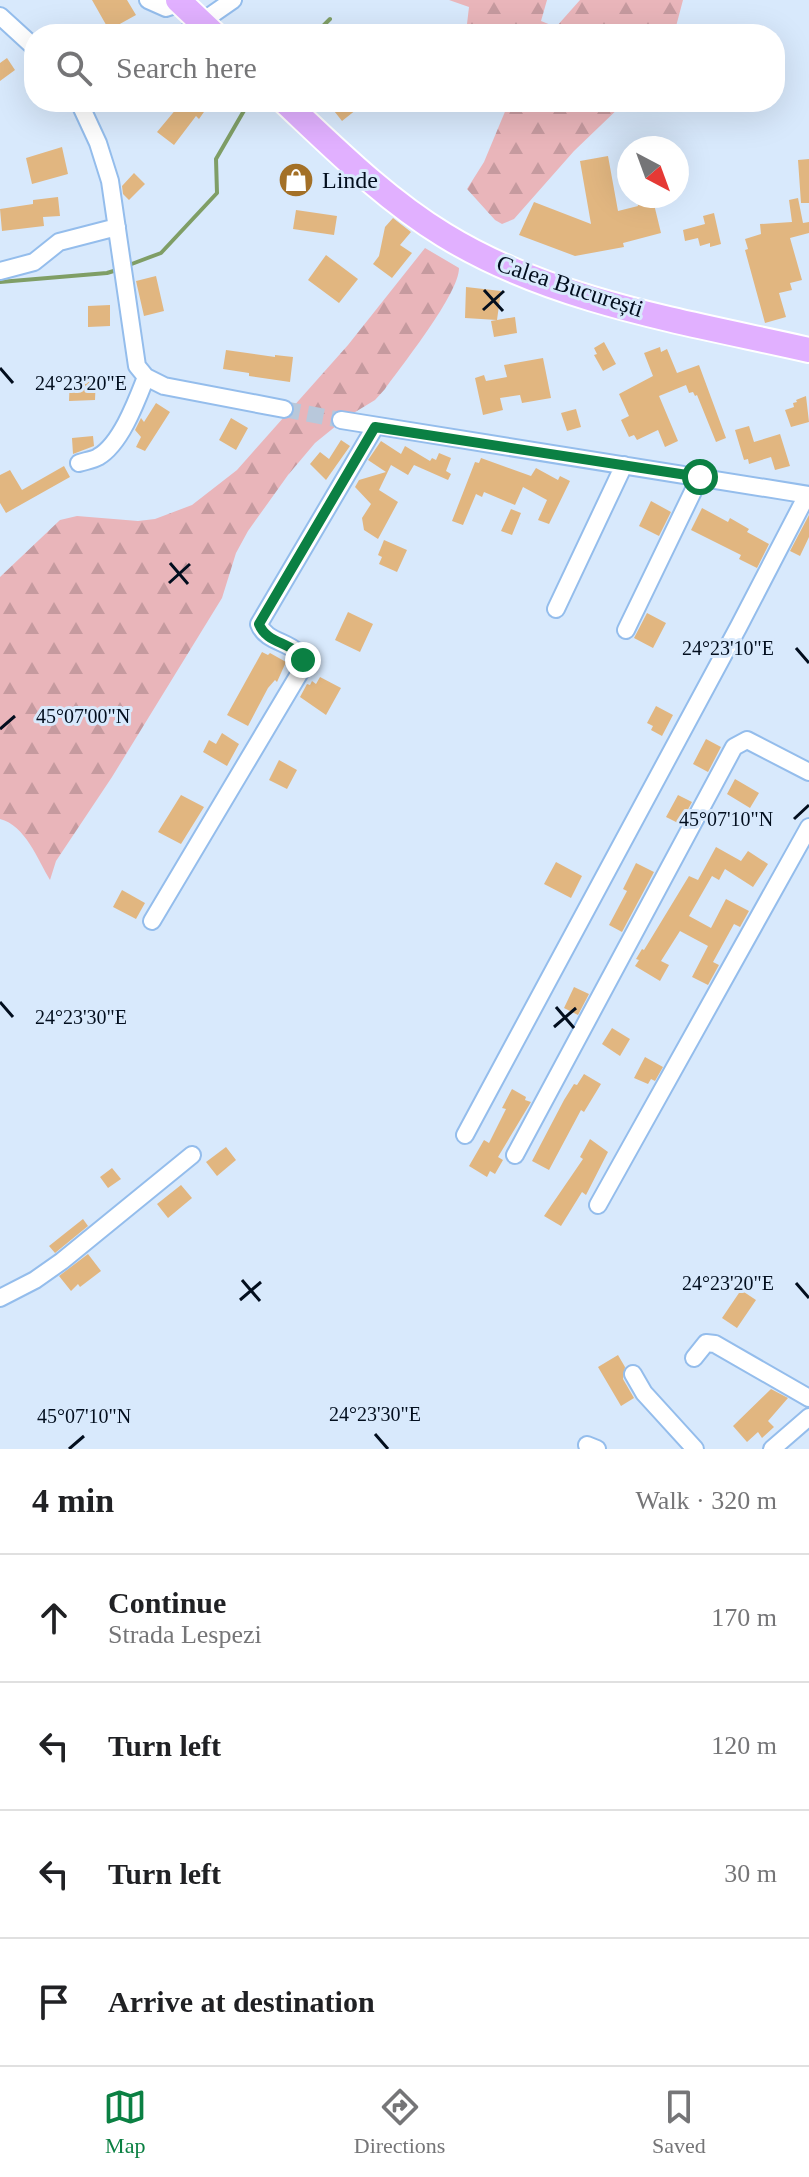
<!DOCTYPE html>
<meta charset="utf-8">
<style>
body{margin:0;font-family:"Times New Roman",serif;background:#f6f6f6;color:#202124}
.compass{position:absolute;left:617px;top:136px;width:72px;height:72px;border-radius:50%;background:#fff;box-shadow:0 8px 32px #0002;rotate:139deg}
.stop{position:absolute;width:24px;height:24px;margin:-18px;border:6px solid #0b8043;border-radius:50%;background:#fff}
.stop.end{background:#0b8043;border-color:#fff;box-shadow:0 2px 8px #0008}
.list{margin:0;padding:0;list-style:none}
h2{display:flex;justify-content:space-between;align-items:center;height:104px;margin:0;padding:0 32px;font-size:34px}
h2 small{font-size:26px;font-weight:400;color:#757577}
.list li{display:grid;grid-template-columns:52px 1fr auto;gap:24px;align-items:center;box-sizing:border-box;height:128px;padding:0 32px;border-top:2px solid #e0e0e0}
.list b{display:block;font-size:30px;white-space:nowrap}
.list p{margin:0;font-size:26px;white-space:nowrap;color:#757577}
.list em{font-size:26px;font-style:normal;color:#757577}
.icon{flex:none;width:44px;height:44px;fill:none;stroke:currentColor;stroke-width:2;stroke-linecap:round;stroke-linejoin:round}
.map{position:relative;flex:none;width:809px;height:1449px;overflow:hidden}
.search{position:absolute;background:#fff;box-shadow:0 8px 32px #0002;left:24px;right:24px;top:24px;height:88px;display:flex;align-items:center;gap:20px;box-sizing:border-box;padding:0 28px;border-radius:32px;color:#757577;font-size:30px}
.sheet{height:616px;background:#fff}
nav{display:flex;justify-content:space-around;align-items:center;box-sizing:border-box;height:112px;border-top:2px solid #e0e0e0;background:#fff;font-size:22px;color:#757577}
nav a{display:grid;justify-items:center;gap:4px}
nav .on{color:#0b8043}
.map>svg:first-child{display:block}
</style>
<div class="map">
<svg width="809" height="1449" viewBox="0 0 809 1449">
<defs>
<pattern id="forest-firs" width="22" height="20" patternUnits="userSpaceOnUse" patternTransform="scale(2)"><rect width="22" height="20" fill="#e9b5ba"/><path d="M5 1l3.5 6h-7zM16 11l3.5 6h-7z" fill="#c69a9f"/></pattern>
</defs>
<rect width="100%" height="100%" fill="#d8e9fc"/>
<path fill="url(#forest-firs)" d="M449,0H547L541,21L556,27L580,0H683L674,34H490L467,24L469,7Z
M509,102H625L574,151L514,219L502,224L495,220L467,189L484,162Z
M425,248L459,268C459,294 402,365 385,389L375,400L347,417L315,443L288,475L248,531L236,553L222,598L112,777L56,861L50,880C38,860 25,825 0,819V577L60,520L77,516L138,521L155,519L192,505L237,470L348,345Z"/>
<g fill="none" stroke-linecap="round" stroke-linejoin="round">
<path stroke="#7f9e66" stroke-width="4" d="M315,34L330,19
M129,265L161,253L217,193L216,159L249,102
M0,282L107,273L117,270"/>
</g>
<path fill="#e1b680" d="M92,0H127L136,15L109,30Z
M7,58L15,70L0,81V63Z
M182,102H211L199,119L196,116L174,145L157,132Z
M327,102H366L342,121Z
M62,147L68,174L32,184L26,158Z
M608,156L618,211L638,206L636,196H652L661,233L623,243L624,247L575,256L519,235L534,202L591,224L580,161Z
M809,159V203H801L798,160Z
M134,173L145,184L129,200L123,194L122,186Z
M58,197L60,216L43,217L44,226L2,231L0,209L33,204V200Z
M798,198L803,223L809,222V233L790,238L802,280L790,283L792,290L779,293L786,317L765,323L745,250L748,249L745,239L761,234L760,224L792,222L789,200Z
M296,210L337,216L334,235L293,229Z
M714,213L721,244L710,247V243L700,246L698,238L685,241L683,230L705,224L703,216Z
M393,218L411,232L400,245L412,253L392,278L373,264L379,256L385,227Z
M326,255L358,279L339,303L308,280Z
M156,276L164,311L144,316L136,281Z
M466,287L501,291L497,320L465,318Z
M110,305V326L88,327V306Z
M515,317L517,333L494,337L491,321Z
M604,342L616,364L603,371L594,355L597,354L594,348Z
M660,347L661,352L667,349L677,373L699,365L726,438L716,442L697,395L695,396L693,392L689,393L686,385L659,396L678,441L665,447L658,430L637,440L634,435L629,437L621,420L629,416L619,394L653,376L644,353Z
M226,350L275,357V355L293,357L290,382L249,376V373L223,369Z
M543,358L551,398L522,403L520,395L500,398L503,410L483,415L475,378L484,375L486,381L507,377L504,365Z
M70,376H96L95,400L69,401Z
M806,396L809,422L791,427L785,410L794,407L793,403L797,402L796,400Z
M156,403L170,412L145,451L136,447L141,437L135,430L141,418L144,422Z
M576,409L581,427L567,431L561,413Z
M231,418L248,428L236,450L219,440Z
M749,426L754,442L780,434L790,466L775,470L771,457L749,464L748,459L744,460L735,430Z
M93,436L94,446L73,454L72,438Z
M341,440L350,446L326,480L310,464L320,452L329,459Z
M381,441L401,454L405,446L430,461L432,458L436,460L439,453L451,458L446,471L451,474L448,480L414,465L408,475L391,465L379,490L398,502L378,539L364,530L362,518L371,504L355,487L359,480L386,472L368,460Z
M481,458L531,476L536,468L558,480L560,476L570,481L549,524L538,520L547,500L523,487L515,505L484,492L482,497L476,494L463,525L452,521L475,462L479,463Z
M64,466L70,477L6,513L0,503V475L10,470L22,490Z
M651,501L671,512L659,536L639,526Z
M702,508L728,522L730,518L749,529L747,532L769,544L757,568L739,559L741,555L691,530Z
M511,509L521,513L512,535L501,531Z
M809,515V537L800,556L790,551Z
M384,540L407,550L397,572L379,564L382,557L378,555Z
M348,612L373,624L360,652L335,640Z
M647,613L666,623L653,648L634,638Z
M262,652L268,655L270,653L286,662L277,682L275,680L268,688L248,726L227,715Z
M320,677L341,688L326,715L300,697L307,684L310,685L312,681L316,684Z
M656,706L673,715L662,736L651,730L653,726L647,723Z
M222,733L239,744L227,766L203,752L209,740L216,744Z
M706,739L721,747L708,772L693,764Z
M279,760L297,770L287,789L269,780Z
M735,779L759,793L750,808L727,794Z
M181,795L204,807L181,844L158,832Z
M678,795L692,802L680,824L666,817Z
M716,847L741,861L748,851L768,864L753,887L725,869L719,880L712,876L689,916L711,928L726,899L749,911L740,927L734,924L713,962L719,965L708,985L692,977L708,946L680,931L661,961L669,965L660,981L635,966L639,960L636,959L642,949L644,950L689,876L698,880Z
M556,862L582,876L571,898L544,884Z
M636,863L654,872L622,932L609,925L627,891L623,889Z
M122,890L145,903L136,919L113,907Z
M574,987L589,994L578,1015L564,1008Z
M612,1028L630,1039L620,1056L602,1044Z
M645,1057L663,1067L655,1081L651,1079L648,1084L634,1078Z
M584,1074L601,1084L584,1112L581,1110L549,1170L532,1161L564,1100L574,1084L577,1085Z
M512,1089L526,1097L525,1100L531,1102L498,1157L503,1160L495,1174L490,1171L487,1177L469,1166L484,1140L489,1143L506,1109L502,1108Z
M590,1139L608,1152L586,1195L582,1192L561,1226L544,1216L583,1159L580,1157Z
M226,1147L236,1160L217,1176L206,1162Z
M112,1168L121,1179L108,1188L100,1177Z
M181,1185L192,1198L168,1218L157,1204Z
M83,1219L88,1226L55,1253L49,1246Z
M88,1254L101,1271L80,1287L78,1284L71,1291L59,1276Z
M741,1290L756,1300L737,1328L722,1318Z
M618,1355L625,1367L623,1379L634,1398L621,1406L598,1367Z
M771,1389L788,1398L768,1421L774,1427L762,1438L758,1432L747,1442L733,1426Z"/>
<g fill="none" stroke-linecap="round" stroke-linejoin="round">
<path stroke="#b8c8db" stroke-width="16" stroke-dasharray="16 8" stroke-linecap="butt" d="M284,409L341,420"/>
<defs>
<path id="minor" d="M148,0L166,8L181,3
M0,16L34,47
M184,34L233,0
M79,102L98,143L110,181L137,366L146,377L164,386L284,409
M0,271L34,262L59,242L117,227
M341,420L809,495
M79,463C85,461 93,460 98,457C121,444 137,400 146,377
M556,609L624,465
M626,630L700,477
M152,921L302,669C306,640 267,647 259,624L375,427
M465,1135L739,626L807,495
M515,1155L734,747L747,740L809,772
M598,1205L809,827
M0,1298L35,1280L62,1261L192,1155
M694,1358L706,1343L715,1344L809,1398
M633,1374L644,1393L695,1449
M587,1445L597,1449
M772,1449L809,1417"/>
<path id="highway" d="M178,0L214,34
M285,102C335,149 385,199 444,235C553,302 686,322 809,350"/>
</defs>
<use href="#minor" stroke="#94bdec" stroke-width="20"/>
<use href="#highway" stroke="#fff" stroke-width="28"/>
<use href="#minor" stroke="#fff" stroke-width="16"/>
<use href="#highway" stroke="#e1b0ff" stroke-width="24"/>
</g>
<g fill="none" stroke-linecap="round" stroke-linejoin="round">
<path stroke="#0b8043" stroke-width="10" d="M303,660C293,641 267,645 259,624L375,427L700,477"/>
</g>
<path fill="none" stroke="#020e1e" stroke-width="3" d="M484,290L503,311M483,310L504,291M0,368L13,383M170,563L188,584M169,583L190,564M796,648L809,663M0,729L15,716M794,819L809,805M0,1002L13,1017M556,1007L574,1028M554,1027L576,1008M242,1280L260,1301M796,1283L809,1298M240,1300L261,1282M375,1434L388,1449M69,1449L84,1436"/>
<defs>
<symbol id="shop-disc" viewBox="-11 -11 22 22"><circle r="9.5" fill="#a37027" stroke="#d8e9fc"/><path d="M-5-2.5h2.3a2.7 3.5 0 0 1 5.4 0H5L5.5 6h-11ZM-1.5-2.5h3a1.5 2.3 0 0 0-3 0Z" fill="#fff"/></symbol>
</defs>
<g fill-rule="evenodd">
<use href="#shop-disc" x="276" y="160" width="40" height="40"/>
</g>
<g text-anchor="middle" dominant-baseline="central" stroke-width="6" stroke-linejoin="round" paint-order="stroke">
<g font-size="24" fill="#020e1e" stroke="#d8e9fc" text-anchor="start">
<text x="322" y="180">Linde</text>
</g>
<g font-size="24" fill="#020e1e" stroke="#d8e9fc">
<text transform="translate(570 286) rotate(18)">Calea București</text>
</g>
</g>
<g font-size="20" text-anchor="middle" fill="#020e1e" stroke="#d8e9fc" stroke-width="6" stroke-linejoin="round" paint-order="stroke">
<text x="81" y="390">24°23'20"E</text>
<text x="728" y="655">24°23'10"E</text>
<text x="83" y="723">45°07'00"N</text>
<text x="726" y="826">45°07'10"N</text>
<text x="81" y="1024">24°23'30"E</text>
<text x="728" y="1290">24°23'20"E</text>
<text x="375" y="1421">24°23'30"E</text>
<text x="84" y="1423">45°07'10"N</text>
</g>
</svg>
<svg class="compass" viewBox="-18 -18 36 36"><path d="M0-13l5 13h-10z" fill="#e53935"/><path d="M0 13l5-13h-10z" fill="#757577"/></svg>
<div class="stop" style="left:700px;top:477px"></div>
<div class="stop end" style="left:303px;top:660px"></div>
<div class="search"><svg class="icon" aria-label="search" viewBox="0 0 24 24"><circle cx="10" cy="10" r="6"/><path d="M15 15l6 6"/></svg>Search here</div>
</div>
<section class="sheet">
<h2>4 min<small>Walk · 320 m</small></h2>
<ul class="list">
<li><svg class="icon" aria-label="ahead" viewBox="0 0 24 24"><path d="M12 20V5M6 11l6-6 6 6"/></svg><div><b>Continue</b><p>Strada Lespezi</p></div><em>170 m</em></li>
<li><svg class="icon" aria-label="left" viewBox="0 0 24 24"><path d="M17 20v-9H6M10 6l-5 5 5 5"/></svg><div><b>Turn left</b></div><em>120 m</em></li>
<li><svg class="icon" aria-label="left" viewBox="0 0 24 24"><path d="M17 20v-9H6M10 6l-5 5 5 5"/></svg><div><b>Turn left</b></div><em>30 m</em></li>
<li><svg class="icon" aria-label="arrive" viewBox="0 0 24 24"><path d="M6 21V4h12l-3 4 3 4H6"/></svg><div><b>Arrive at destination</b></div></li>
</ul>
</section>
<nav>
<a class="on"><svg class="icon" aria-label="map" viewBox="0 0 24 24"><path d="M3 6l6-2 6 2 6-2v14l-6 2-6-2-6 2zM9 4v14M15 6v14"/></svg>Map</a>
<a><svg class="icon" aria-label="directions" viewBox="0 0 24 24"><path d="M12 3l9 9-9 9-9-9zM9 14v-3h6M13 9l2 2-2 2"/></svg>Directions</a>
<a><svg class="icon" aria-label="saved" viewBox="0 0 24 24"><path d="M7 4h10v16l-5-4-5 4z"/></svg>Saved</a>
</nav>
